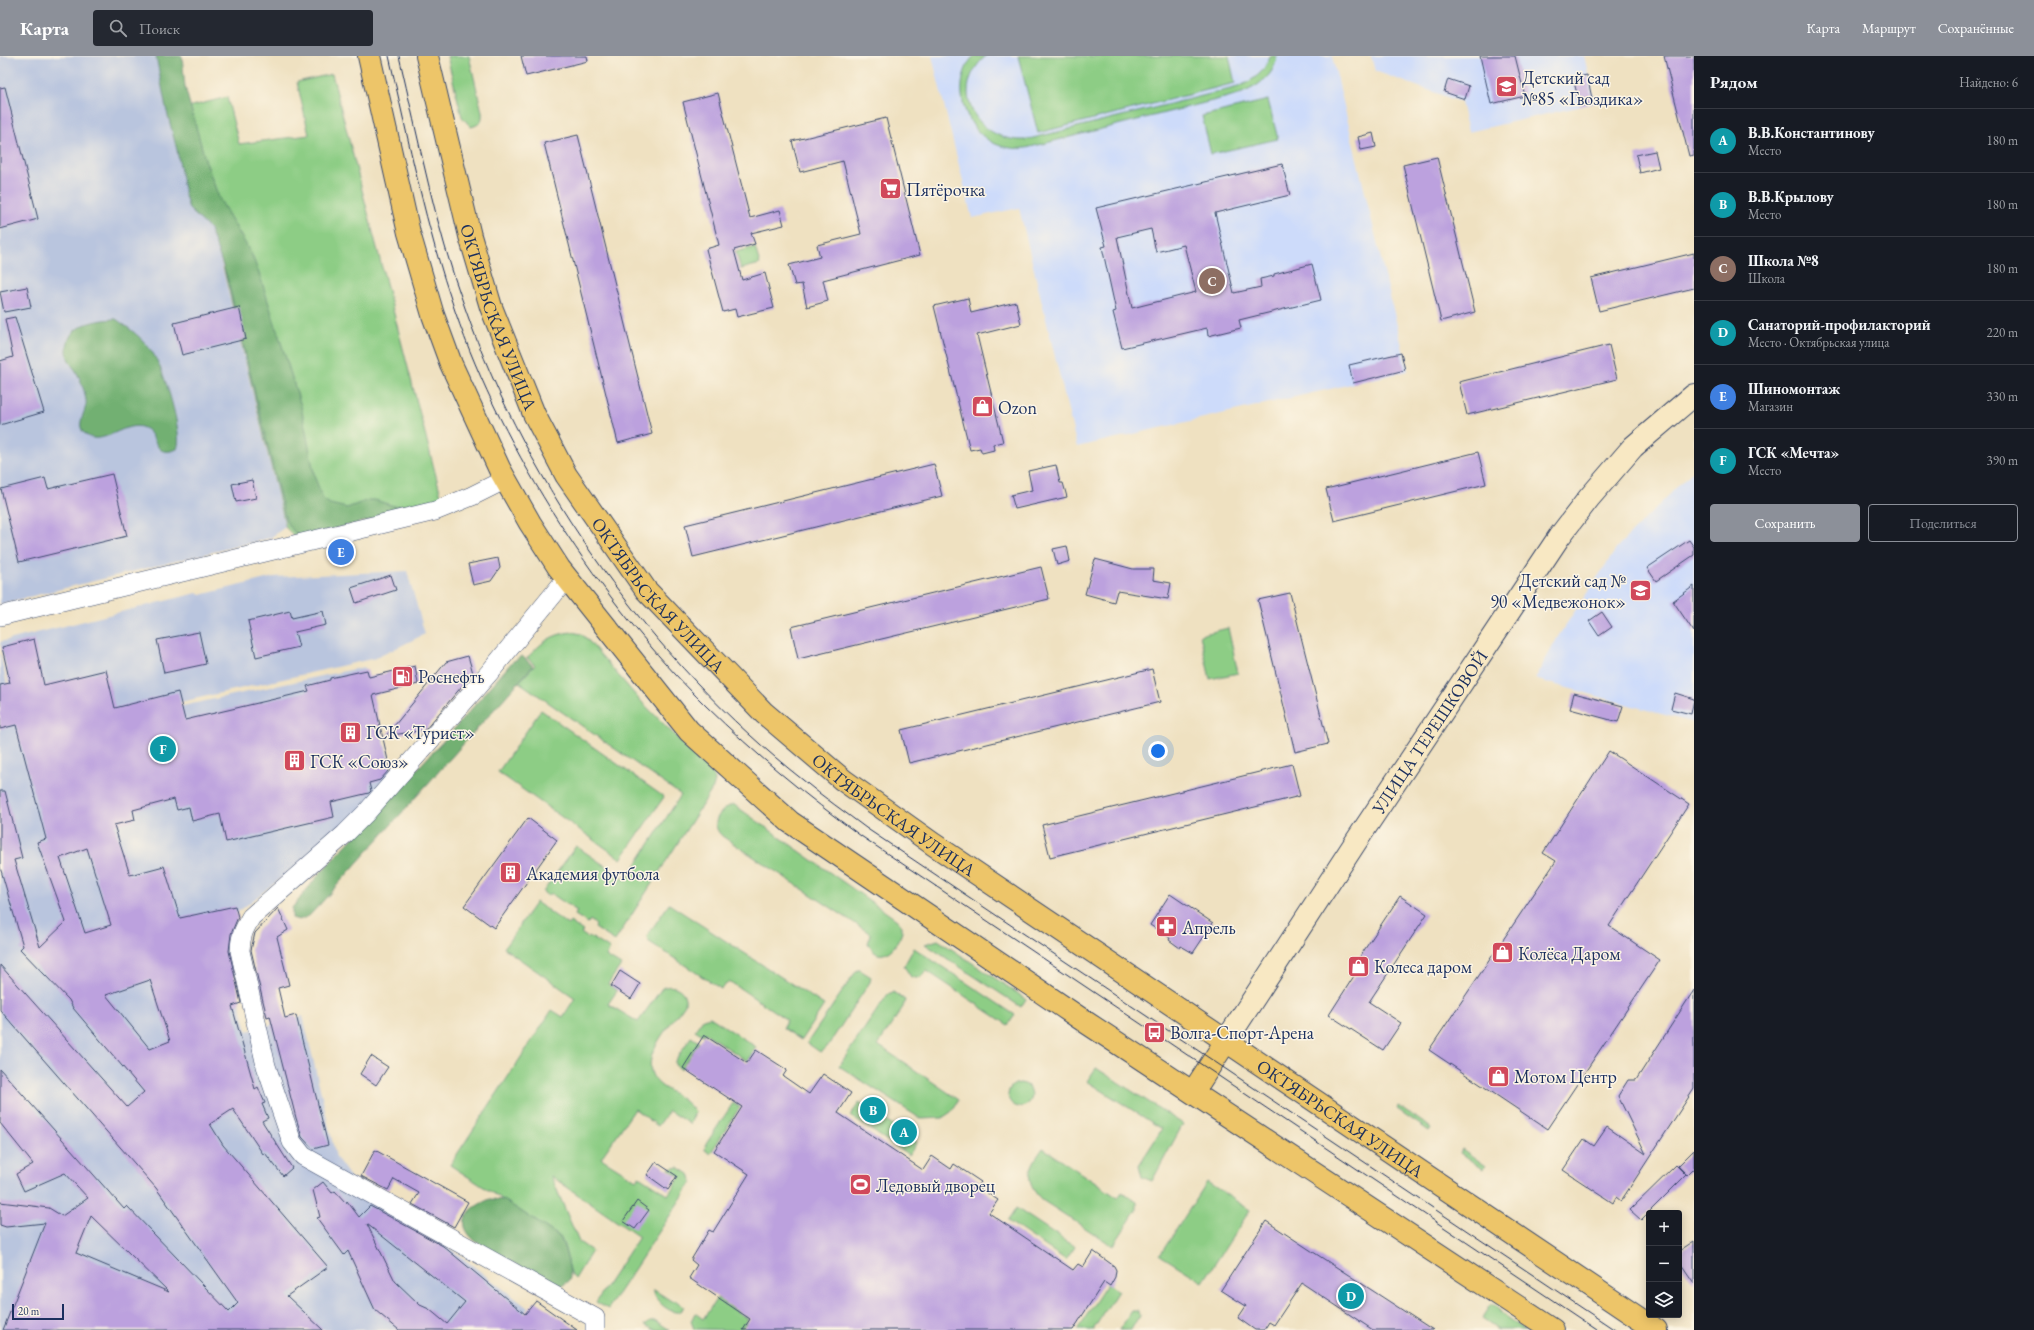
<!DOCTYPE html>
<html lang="ru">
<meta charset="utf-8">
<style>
body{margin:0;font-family:"EB Garamond",serif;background:#242831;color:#f1f3f6}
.controls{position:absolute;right:12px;bottom:12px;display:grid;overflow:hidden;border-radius:4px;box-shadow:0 2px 10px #0003}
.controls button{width:36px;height:36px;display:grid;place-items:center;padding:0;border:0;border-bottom:1px solid #363941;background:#171b24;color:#f1f3f6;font:20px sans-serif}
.scale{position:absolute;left:12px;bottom:10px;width:52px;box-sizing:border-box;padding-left:4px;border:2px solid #1b2f5e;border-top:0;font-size:11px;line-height:14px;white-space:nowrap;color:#1b2f5e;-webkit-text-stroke:3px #fcf5e5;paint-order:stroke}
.you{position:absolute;left:1158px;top:695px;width:14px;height:14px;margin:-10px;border:3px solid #fff;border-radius:50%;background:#1a73e8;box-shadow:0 0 0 6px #1a73e833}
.badge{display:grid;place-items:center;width:26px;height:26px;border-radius:50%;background:#8c9099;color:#fff;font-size:13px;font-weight:700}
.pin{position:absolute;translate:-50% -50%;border:2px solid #fff;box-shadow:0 1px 4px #0006}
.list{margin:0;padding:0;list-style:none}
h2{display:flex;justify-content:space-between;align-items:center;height:52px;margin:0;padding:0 16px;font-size:17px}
h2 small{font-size:13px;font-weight:400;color:#9ea1a6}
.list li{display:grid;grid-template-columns:26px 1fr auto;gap:12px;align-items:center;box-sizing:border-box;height:64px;padding:0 16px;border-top:1px solid #363941}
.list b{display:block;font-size:15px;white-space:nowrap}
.list p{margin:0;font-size:13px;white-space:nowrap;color:#9ea1a6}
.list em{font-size:13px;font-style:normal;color:#9ea1a6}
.actions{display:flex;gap:8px;padding:12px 16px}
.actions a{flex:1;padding:9px 0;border:1px solid #8c9099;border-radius:4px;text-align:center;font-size:14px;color:#8c9099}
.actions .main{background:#8c9099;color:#fff}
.icon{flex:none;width:22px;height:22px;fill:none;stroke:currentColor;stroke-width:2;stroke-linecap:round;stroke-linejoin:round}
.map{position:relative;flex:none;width:1694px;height:1274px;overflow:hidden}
header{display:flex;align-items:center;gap:24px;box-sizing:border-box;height:56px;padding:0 20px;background:#8c9099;color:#fff}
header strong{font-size:19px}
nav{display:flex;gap:22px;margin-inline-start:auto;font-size:14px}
.search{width:280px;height:36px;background:#242831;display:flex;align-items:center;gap:10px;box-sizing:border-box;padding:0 14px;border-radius:4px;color:#9ea1a6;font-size:15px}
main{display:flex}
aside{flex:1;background:#171b24}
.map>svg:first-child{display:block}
</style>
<header>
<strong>Карта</strong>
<div class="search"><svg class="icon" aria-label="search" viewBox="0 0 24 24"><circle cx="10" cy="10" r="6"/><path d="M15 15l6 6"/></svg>Поиск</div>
<nav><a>Карта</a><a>Маршрут</a><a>Сохранённые</a></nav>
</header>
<main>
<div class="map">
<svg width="1694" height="1274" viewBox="0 0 1694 1274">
<rect width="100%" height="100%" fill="#fcf5e5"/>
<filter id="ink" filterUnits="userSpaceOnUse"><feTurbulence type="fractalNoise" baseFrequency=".025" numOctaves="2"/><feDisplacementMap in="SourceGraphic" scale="8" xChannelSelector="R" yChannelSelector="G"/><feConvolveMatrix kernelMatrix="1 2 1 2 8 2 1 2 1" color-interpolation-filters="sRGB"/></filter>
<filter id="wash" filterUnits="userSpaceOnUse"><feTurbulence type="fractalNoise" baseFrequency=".012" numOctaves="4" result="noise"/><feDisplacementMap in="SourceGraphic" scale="16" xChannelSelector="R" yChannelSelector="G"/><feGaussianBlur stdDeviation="0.9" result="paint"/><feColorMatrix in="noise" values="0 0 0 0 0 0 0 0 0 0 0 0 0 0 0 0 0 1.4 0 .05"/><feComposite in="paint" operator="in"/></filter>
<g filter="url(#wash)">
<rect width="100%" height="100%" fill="#efe1c1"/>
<path fill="#cddbfa" d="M932,0H1332L1408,315L1077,391L1019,152L972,162Z
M1371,0H1584L1595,47L1468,76L1461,46L1375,15Z
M1694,414V667L1535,623L1559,579L1619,489Z"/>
<path fill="#b9c5de" d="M0,0H171L285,471L270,482L0,548Z
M407,515L425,578L376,602L21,682L0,586L197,537L200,539L274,521Z
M0,597L20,685L364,611L396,729L360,760L238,856L225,887L247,975L303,960L336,1101L362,1138L421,1170L528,1252L513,1274H0Z"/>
<path fill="#8dcd85" stroke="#547e72" d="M447,0H469L482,56C483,65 480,69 471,71L462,61Z
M974,0H986C947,34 977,86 1025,84L1238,31C1253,24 1265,17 1270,0H1277C1274,21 1258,30 1240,38L1026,92C1021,92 1016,93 1011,92C979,89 959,57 962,28C963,19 967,6 974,0Z
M1018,0H1229L1235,27L1038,77Z
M332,18L443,447L294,480L286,472L185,52L227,41L239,88L309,79L297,26Z
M1268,44L1278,83L1211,98L1202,60Z
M755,191L760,208L741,213L736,196Z
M1228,572L1238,617L1210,623L1200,579Z
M572,576L581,578L587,583L637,641L713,718L715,725L713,732L615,885L595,872L596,869L590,864L588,867L575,859L577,855L550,837L548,840L543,836L576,790L626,824L681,739L519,626L535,609L527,602C541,587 551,578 572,576Z
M541,654L664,741L621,803L498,716Z
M733,748L897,864L902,870V876C897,892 879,911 868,887L871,878L722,780C709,767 719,755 733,748Z
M536,846L568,869L570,866L583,875L581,877L588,882L589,880L610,893L606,900L621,909L608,928L617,935L608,948L638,966L662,932C674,927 687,934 685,948C670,971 630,1008 663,1031C674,1038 688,1045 695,1056L690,1068L669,1055L658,1070L635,1053L601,1102L636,1124L639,1120L668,1139L680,1121L669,1113L678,1111L689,1118L692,1126L608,1253L596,1246L639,1181L551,1120L579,1186L592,1195L575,1223C568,1218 567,1191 560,1181L450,1109L552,954L563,961L575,942L504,892Z
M669,848L824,949L801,984L783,972L787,964L729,925L721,933L648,885L647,880Z
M938,884L1026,943L1021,951L925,888Z
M914,892L1015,959L1008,969L927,915L919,922L911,921L904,910Z
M857,914H860L871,921L870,926L827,991L820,996L807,987Z
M893,936L905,944L903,951L878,989L959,1044L951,1056L942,1062L921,1063L839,1010L888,938Z
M710,961L756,991L747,1005L705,977L703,979L695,974L703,963Z
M691,981L699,986L681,1013L675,1009V1005Z
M1096,1012L1183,1068L1152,1125L1142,1121L1139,1109L1162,1073L1087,1025Z
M1008 1039a12 12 0 1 1 24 0a12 12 0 1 1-24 0Z
M733,1047L740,1051L710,1098L705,1094L706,1088Z
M859,1047L917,1086L909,1099L850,1060Z
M1399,1050L1431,1072L1429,1075L1397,1053Z
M1043,1092L1118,1142L1122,1136L1137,1145V1153L1113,1190L1042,1144C1022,1124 1029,1112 1043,1092Z
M1462,1093L1486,1110L1483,1113L1460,1097Z
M1207,1126L1250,1154L1203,1226L1160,1199Z
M1016,1152L1075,1191L1066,1204L1008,1165Z
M1107,1228L1118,1235L1093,1274H1077Z
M654,1234L673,1246L675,1244L684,1251L679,1256C670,1258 652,1243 654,1234Z
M717,1242L748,1263L741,1274L694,1273L691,1265L695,1257L703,1263Z
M1491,1249L1498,1251L1500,1257L1525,1274H1498L1482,1263Z
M1132,1255H1138L1139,1260L1131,1274H1119Z
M650,1265H656L670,1274H655L645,1269Z"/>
<path fill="#72b072" stroke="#467068" d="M156,0H182L185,31L205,103L219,142L252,199L261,223L301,350L315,422L323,443L330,448L347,452L368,444H375L394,450L414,449L422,451L302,481L294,476L286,465L227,221L210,173L189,153L185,139L177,94L166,52Z
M116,263C130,273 142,281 152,296C163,310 184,378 177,393C152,403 159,379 144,372C125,363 102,393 85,378C74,368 88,355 86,344C84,333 81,324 76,315C73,311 69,306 68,302C67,299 67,296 67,293C67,268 96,264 116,263Z
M522,600L533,610L323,845L309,860L299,864L292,862V852L321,816L448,680L512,606Z
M490,1143L504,1144L560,1181C564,1189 573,1218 569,1225L560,1231H555L475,1185C453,1165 469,1152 490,1143Z"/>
<g id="blocks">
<path fill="#bca1de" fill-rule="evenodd" d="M521,0H587L588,5L526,20Z
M1480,0H1515L1525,40L1491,48Z
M1664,0H1694V99L1689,100Z
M1587,19L1593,47L1580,50L1573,22Z
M1448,23L1469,30L1465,43L1444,36Z
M5,31L38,163L0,173V32Z
M718,37L750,162L780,154L784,169L751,177L755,188L734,194L742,224L765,217L774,252L737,261L735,253L723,256L706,193L719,189L683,46Z
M886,62L920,199L823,224L828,245L807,251L802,228L795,229L789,209L820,201L817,189L861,178L843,105L800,116L792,85Z
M1373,77L1376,91L1361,94L1358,81Z
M578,79L652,378L618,387L544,87Z
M1655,95L1659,112L1640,117L1636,99Z
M1437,101L1475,256L1441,265L1403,109Z
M1282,108L1290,139L1215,157L1234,237L1261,231L1260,223L1274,220V218L1312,208L1321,244L1239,264L1241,272L1208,280L1207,272L1122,292L1113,256L1116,255L1102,191L1106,190L1096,152ZM1151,173L1156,196L1184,189L1196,236L1132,252L1117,181Z
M1694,197V232L1599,255L1591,222Z
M27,231L31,251L4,256L0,236Z
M968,242L971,257L1016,246L1021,268L977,279L1003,386L993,388L994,394L982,397L980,392L970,394L934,250Z
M239,251L246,283L182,299L174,267Z
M15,261L44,356L0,369V305L13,301L5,263Z
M1609,289L1617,323L1467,359L1459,326Z
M1401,297L1405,314L1353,327L1349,309Z
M1478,396L1486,428L1334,465L1326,433Z
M934,408L942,440L693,501L685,469Z
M1056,409L1060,427H1063L1067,441L1015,453L1011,439L1032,434L1028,415Z
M112,418L127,480L19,506L1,433L45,422L48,433Z
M252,424L256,442L236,446L232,428Z
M1689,484L1694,491V499L1656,525L1647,512Z
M1067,490L1070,505L1057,509L1053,493Z
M498,502L500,512L491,525L473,529L468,508Z
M1095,503L1133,513H1154L1153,524L1171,527L1168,543L1117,535L1114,546L1085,538Z
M1041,511L1049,543L798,603L791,571Z
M391,519L396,534L356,547L351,532Z
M1694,530V576L1673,545Z
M1290,537L1328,688L1295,696L1258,544Z
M290,555L292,562L323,555L326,569L295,576L299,591L256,601L248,565Z
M1602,556L1612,571L1599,580L1589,565Z
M199,576L206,608L164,617L157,584Z
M34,583L44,629L106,614L115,652L178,636L185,664L309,635L307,630L330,624V622L367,614L369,621L415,610L418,628L373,639L390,713L380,724L369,727L371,735L369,737L331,746L334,761L226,786L220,758L192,765L189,751L177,754L174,743L133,754L135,764L114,769L130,819L164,810L180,862L235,850L238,861L231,878L229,895L241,947L232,950L255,1033L258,1031L265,1047L262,1048L268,1062L262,1065L292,1112L283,1120L265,1097L263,1098L233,1053L210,1068L223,1089L328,1211L287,1240L323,1274H3L45,1167L6,1171L0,1169V1146L49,1152L62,1160L88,1142L65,1117L24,1135L16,1118L33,1108L0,1067V1013L124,1153L127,1150L229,1256L238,1247L156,1132L0,954V909L127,1051L144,1036L73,952L69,944L20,893L23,890L0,811V735H5L22,802L14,804L40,891L66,866L37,786L46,783L16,669L0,673V629L10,627L2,591ZM87,792L111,869L85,877L60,802ZM150,924L170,985L150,993L106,939ZM91,1160L169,1236L76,1197Z
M468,600L473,617L425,674L386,680L446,606Z
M1152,613L1160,646L909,707L901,674Z
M1574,637L1623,650L1618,666L1570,653Z
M1675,637L1694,643L1691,658L1671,653Z
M1609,695L1689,748L1609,870L1660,904L1547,1073L1429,994L1556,805L1543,797Z
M1292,708L1300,740L1050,801L1042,769Z
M528,762L557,784L494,872L464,850Z
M1170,838L1213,867L1193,897L1181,890L1180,892L1169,884L1170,882L1150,869Z
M1400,840L1427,858L1369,946L1401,967L1383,994L1329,959L1354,920L1349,917Z
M278,852L288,874L277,881L289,929L278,932L285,962L296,959L328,1089L313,1093L302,1081L296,1062L270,960L267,961L262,941L251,894L255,877Z
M620,915L640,928L631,943L611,930Z
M1694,934V1033L1621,1145L1616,1141L1613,1147L1563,1114L1584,1083L1594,1090L1607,1071L1646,1098L1618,1040L1628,1024H1636Z
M704,979L747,1007L756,994L787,1014L783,1020L809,1038L823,1018L851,1037L838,1057L923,1114L932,1100L951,1113L954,1108L981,1126L978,1131L998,1144L989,1157L1073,1214L1078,1208L1083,1211L1093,1195L1114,1210L1116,1214L1115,1221L1110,1230L1104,1226L1073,1274H743L750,1263L689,1222L697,1209L691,1204L709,1174L713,1176L749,1118L714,1095L742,1051L683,1012Z
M371,1000L388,1011L376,1029L360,1018Z
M375,1094L468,1146L454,1171L412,1148L419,1137L394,1123L388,1134L361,1120Z
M1694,1094V1112L1687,1119L1678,1110Z
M656,1106L677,1120L668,1134L647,1119Z
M1676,1109L1686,1119L1641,1164L1630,1154Z
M323,1126L332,1137L335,1135L346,1147L347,1145L359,1161L370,1150L443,1190L525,1258L536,1245L577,1274H399L375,1254L348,1195L344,1199L317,1162L320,1161L313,1134ZM367,1168L465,1246L447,1268L429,1253L420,1249L395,1225Z
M637,1145L649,1154L635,1173L623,1165Z
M1266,1165L1307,1192L1433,1274H1373L1302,1227L1274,1269L1269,1266L1264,1274H1255L1238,1262L1246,1250L1221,1234Z
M1694,1185V1228L1679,1206V1195Z"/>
</g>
</g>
<g filter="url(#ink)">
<use href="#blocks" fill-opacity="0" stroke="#3b4a6d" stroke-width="1"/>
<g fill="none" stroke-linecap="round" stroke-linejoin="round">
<defs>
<path id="street" d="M566,523L489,617L366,757L345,778L251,861C244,873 240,881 240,895L266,1010L292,1086L303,1100L595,1262V1274
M0,560L435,455L472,440L506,423"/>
<g id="secondary">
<path id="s1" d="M1226,985L1357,784L1559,481L1589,442L1633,391L1694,339"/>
</g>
<g id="primary">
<path d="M369,0L409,177L433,259L451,308L500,414L530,467L559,512L689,675L790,766L1081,963L1553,1274"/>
<path id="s2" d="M427,0L470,180L491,251L534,358L566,419L646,534L764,657L843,724L933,788L1656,1274"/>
<path d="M1193,1036L1226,985"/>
</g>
</defs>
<use href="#street" stroke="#3b4a6d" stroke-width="20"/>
<use href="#secondary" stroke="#3b4a6d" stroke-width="24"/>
<use href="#primary" stroke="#3b4a6d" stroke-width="24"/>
<use href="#street" stroke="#fff" stroke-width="19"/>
<use href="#secondary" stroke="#f8e8c3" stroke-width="22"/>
<use href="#primary" stroke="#edc569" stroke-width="22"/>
<path stroke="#1b2f5e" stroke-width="1" d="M389,0C409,86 426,172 455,255C503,395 601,547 706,650C755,698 806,740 861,780L1597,1274
M399,0C419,85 435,170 465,252C528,432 653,606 803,724C823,741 845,756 866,772L1615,1274"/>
</g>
</g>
<defs>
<symbol id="school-square" viewBox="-11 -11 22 22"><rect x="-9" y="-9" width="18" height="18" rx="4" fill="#d1495b" stroke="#fcf5e5"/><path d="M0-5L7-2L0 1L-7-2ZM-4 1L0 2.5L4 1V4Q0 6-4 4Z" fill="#fff"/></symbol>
<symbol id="supermarket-square" viewBox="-11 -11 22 22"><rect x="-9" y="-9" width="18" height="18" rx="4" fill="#d1495b" stroke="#fcf5e5"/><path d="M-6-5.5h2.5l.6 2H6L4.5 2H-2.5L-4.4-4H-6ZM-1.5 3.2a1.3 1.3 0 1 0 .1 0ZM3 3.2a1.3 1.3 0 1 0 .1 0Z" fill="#fff"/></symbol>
<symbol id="shop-square" viewBox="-11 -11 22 22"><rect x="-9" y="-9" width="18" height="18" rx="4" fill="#d1495b" stroke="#fcf5e5"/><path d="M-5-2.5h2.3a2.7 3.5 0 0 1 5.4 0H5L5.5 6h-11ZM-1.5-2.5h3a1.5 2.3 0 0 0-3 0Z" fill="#fff"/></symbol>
<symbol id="fuel-square" viewBox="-11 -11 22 22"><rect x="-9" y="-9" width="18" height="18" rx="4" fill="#d1495b" stroke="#fcf5e5"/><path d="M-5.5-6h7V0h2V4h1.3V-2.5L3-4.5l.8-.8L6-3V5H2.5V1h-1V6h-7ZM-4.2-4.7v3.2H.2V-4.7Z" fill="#fff"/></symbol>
<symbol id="building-square" viewBox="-11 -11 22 22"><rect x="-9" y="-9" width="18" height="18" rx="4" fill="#d1495b" stroke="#fcf5e5"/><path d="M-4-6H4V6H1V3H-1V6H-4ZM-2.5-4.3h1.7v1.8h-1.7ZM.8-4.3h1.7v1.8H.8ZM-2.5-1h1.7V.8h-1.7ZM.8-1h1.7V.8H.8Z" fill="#fff"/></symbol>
<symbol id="pharmacy-square" viewBox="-11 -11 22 22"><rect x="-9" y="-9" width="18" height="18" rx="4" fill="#d1495b" stroke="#fcf5e5"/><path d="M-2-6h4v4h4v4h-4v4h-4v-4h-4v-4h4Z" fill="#fff"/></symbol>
<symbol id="bus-square" viewBox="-11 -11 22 22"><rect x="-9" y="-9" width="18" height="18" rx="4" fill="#d1495b" stroke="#fcf5e5"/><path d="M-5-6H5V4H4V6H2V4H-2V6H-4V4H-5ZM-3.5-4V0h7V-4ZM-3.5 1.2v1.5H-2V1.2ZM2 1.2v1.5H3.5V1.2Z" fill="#fff"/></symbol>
<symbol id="stadium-square" viewBox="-11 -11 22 22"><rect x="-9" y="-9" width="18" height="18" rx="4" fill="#d1495b" stroke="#fcf5e5"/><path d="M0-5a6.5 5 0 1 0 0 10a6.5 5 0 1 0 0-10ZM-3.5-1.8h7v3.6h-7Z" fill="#fff"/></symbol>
</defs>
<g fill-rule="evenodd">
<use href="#school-square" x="1494" y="18" width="25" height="25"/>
<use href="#supermarket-square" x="878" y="120" width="25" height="25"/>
<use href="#shop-square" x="970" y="338" width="25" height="25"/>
<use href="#school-square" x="1628" y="522" width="25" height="25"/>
<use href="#fuel-square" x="390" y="608" width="25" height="25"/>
<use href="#building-square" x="338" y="664" width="25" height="25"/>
<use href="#building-square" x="282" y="692" width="25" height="25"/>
<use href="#building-square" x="498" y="804" width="25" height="25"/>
<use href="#pharmacy-square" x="1154" y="858" width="25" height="25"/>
<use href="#shop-square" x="1490" y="884" width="25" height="25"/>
<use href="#shop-square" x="1346" y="898" width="25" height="25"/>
<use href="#bus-square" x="1142" y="964" width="25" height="25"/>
<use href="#shop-square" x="1486" y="1008" width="25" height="25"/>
<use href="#stadium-square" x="848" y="1116" width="25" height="25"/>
</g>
<g text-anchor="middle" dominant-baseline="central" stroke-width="3" stroke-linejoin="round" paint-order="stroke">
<g font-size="18" fill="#1b2f5e" stroke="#fcf5e5" text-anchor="start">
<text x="1522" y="21">Детский сад<tspan x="1522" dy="21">№85 «Гвоздика»</tspan></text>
<text x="906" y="133">Пятёрочка</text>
<text x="998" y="351">Ozon</text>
<text x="1626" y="524" text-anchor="end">Детский сад №<tspan x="1626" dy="21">90 «Медвежонок»</tspan></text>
<text x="418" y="620">Роснефть</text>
<text x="366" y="676">ГСК «Турист»</text>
<text x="310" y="705">ГСК «Союз»</text>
<text x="526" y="817">Академия футбола</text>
<text x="1182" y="871">Апрель</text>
<text x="1518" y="897">Колёса Даром</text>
<text x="1374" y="910">Колеса даром</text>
<text x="1170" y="976">Волга-Спорт-Арена</text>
<text x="1514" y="1020">Мотом Центр</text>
<text x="876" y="1129">Ледовый дворец</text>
</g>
<g font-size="18" fill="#1b2f5e" stroke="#fcf5e5">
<text stroke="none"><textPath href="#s2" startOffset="271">ОКТЯБРЬСКАЯ УЛИЦА</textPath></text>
<text stroke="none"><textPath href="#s2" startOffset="595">ОКТЯБРЬСКАЯ УЛИЦА</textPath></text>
<text stroke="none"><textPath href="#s1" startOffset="370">УЛИЦА ТЕРЕШКОВОЙ</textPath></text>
<text stroke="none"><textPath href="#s2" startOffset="919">ОКТЯБРЬСКАЯ УЛИЦА</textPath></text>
<text stroke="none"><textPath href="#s2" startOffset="1459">ОКТЯБРЬСКАЯ УЛИЦА</textPath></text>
</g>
</g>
</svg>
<div class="controls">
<button>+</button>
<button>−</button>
<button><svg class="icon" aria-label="layers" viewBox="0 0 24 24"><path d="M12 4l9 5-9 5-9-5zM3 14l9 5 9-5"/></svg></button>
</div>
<div class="scale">20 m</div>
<div class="you"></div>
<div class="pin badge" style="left:904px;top:1076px;background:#0f9aa8">A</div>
<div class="pin badge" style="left:873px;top:1054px;background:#0f9aa8">B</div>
<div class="pin badge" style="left:1212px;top:225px;background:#8d6e63">C</div>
<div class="pin badge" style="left:1351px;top:1240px;background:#0f9aa8">D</div>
<div class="pin badge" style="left:341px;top:496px;background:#3f7fe0">E</div>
<div class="pin badge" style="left:163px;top:693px;background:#0f9aa8">F</div>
</div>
<aside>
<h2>Рядом<small>Найдено: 6</small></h2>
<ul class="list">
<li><span class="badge" style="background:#0f9aa8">A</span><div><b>В.В.Константинову</b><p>Место</p></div><em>180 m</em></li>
<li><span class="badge" style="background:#0f9aa8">B</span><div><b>В.В.Крылову</b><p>Место</p></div><em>180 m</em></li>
<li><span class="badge" style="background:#8d6e63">C</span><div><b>Школа №8</b><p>Школа</p></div><em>180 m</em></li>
<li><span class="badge" style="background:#0f9aa8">D</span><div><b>Санаторий-профилакторий</b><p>Место · Октябрьская улица</p></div><em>220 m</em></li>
<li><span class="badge" style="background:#3f7fe0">E</span><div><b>Шиномонтаж</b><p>Магазин</p></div><em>330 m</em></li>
<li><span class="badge" style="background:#0f9aa8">F</span><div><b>ГСК «Мечта»</b><p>Место</p></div><em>390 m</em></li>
</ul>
<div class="actions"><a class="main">Сохранить</a><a>Поделиться</a></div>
</aside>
</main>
